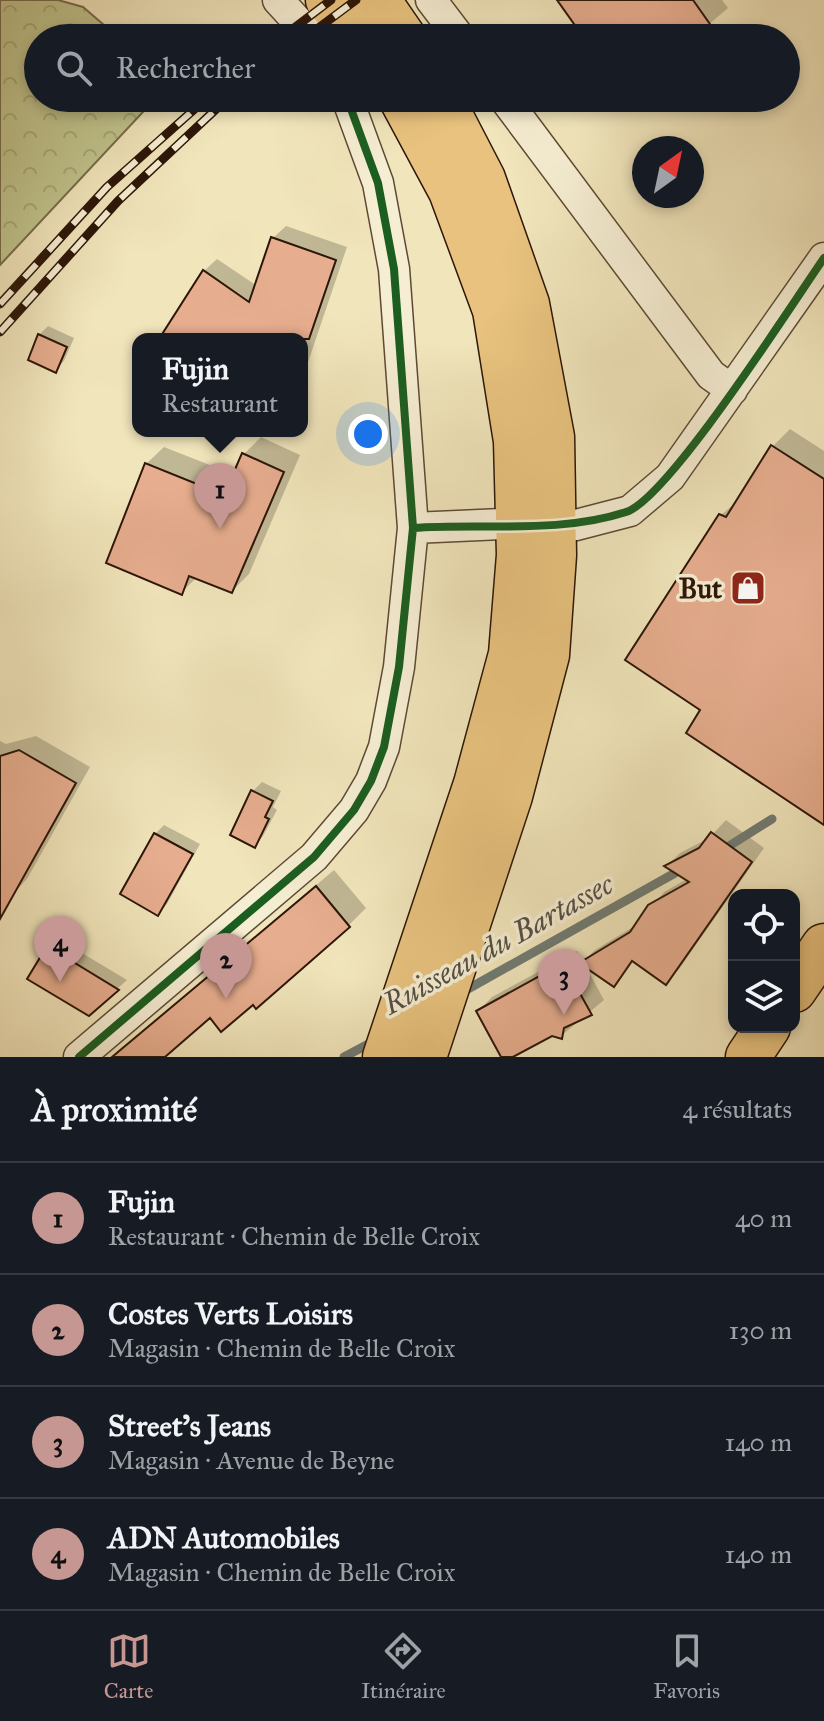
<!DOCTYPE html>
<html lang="fr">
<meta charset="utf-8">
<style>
body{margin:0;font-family:"IM FELL Great Primer",serif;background:#242831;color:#f1f3f6}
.controls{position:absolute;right:24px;bottom:24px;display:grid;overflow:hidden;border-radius:16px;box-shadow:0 4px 12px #0003}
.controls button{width:72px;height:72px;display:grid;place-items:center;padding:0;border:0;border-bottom:2px solid #363941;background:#171b24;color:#f1f3f6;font:40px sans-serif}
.compass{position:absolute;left:632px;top:136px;width:72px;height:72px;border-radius:50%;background:#171b24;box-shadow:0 4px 12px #0003;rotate:33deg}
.you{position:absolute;left:368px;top:434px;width:28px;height:28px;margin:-20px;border:6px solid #fff;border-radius:50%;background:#1a73e8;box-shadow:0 0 0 12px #1a73e833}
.badge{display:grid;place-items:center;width:52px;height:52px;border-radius:50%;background:#c59692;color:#111;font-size:26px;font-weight:700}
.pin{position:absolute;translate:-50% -66px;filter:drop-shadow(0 2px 4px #0008)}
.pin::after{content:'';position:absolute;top:42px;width:28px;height:24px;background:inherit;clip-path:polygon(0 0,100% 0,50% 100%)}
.popup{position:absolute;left:132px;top:333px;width:176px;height:104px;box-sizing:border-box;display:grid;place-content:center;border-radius:16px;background:#171b24;filter:drop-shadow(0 2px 6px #0005);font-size:26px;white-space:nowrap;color:#9ea1a6}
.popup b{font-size:30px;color:#f1f3f6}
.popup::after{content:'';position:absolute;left:50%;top:100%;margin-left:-16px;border:16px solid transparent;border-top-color:#171b24}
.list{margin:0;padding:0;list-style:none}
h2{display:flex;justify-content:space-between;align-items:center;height:104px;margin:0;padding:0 32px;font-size:34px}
h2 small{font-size:26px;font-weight:400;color:#9ea1a6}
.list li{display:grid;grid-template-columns:52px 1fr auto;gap:24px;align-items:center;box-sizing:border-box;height:112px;padding:0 32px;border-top:2px solid #363941}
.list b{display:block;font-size:30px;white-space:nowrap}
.list p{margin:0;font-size:26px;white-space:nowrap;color:#9ea1a6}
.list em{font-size:26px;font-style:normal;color:#9ea1a6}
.icon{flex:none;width:44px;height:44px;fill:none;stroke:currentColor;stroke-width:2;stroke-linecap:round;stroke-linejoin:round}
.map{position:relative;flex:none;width:824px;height:1057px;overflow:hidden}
.search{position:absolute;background:#171b24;box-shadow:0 4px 12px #0003;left:24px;right:24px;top:24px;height:88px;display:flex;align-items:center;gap:20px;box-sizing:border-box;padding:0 28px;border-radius:44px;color:#9ea1a6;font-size:30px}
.sheet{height:552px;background:#171b24}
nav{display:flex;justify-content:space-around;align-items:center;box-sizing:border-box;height:112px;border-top:2px solid #363941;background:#171b24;font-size:22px;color:#9ea1a6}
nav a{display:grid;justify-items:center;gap:4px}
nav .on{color:#c59692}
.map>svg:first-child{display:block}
</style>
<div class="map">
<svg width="824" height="1057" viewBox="0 0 824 1057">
<defs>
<pattern id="forest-crowns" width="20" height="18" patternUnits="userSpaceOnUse" patternTransform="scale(2)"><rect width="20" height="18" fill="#c0c38c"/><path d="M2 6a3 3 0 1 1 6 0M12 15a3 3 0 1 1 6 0" fill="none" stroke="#a5a777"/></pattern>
</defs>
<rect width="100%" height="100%" fill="#f1e5bb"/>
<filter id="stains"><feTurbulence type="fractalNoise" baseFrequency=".0025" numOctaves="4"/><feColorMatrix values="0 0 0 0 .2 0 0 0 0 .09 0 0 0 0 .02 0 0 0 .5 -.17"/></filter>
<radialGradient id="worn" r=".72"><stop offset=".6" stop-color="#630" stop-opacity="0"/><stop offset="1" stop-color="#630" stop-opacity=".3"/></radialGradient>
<path fill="url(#forest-crowns)" stroke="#766c4a" stroke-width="2" d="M0,0H58L83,7L119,38H38V98H156L0,265Z"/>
<path fill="#0003" d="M561,0H722L728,8L693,38H586Z
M286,226L347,247L302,380V339H167L204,271L217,259L257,286L273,238Z
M48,326L74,338L64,361L55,370L39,335Z
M790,429L824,451V823L703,710L721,515L740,499L773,446Z
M261,437L300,455L249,574L232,591L197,577L181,593L146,464L164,447L235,475L243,455Z
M36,736L90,767L27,879L12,895L0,888V741L6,744Z
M262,782L281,791L273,807L277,810L263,836L254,845L253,791Z
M726,820L764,848L679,969L666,982L634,960L614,985L585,965L604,1000L561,1036L552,1034L503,1057L478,1011L492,997L577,951L583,962L595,950L638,924L664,892L687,879L667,866L680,853L709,838Z
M164,825L200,844L167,904L158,913L155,834Z
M334,870L366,908L349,925L253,1003L210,1015L162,1057H114Z
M57,938L127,980L89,1014L48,947Z"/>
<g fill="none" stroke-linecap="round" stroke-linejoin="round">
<path stroke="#707a72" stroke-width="9" d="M729,846L772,819
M459,994L675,873
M344,1057L376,1040"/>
</g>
<path fill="#e6ad8e" stroke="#2c1608" stroke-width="2" d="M557,0H693L712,27L697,38H584Z
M271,237L336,260L309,339H159L203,270L249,302Z
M38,334L67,347L56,373L28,360Z
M771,445L824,479V825L686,733L700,710L625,660L719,514L726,517Z
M242,453L284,472L232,593L189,576L182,595L106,563L145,463L224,495Z
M19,750L76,783L0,919V756Z
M251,790L273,801L265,817L269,819L255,848L230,835Z
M711,832L752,862L666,985L632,961L614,987L579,963L630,932L648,905L689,882L664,866L699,848Z
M154,833L193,854L158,916L120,894Z
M316,886L350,927L256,1009L253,1005L221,1032L210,1018L165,1057H112Z
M47,946L119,990L89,1016L27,979Z
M563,963L592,1015L564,1028L562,1039L552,1036L513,1057H501L476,1011Z"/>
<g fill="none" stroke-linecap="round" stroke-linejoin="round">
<defs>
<path id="minor" d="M278,0L313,38
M431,0L460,38
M504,98L711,375L732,390
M576,525L630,511L670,477L824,258
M413,528L502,524
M79,1057L314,857L354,810L371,781L384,747L399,667L413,528L394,269L378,183L347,98"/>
<path id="primary" d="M328,0L358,38
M378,0L404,38
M794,990L824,946
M385,1057L476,784L511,654L519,555L516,441L495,310L451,191L401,98
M424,1057L510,796L547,655L554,555L552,437L527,304L483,179L441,98
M748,1057L768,1027"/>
</defs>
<use href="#minor" stroke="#5d4a35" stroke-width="33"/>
<use href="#primary" stroke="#2c1608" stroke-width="47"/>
<use href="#minor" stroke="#f6eed3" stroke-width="30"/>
<use href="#primary" stroke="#e8c27e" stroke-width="44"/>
<defs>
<path id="rail" d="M281,38L331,0
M305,38L356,0
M0,304L107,187L207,98
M0,332L118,201L228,98"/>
</defs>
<use href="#rail" stroke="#2c1608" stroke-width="9"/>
<use href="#rail" stroke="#f6eed3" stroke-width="6" stroke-dasharray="18" stroke-linecap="butt"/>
<defs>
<path id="cycleway" d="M413,528C483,523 559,534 626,512C668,499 792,304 824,258
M79,1057L314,857L354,810L371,781L384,747L399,667L413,528L394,269L378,183L347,98"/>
</defs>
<use href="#cycleway" stroke="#f6eed3" stroke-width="13"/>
<use href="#cycleway" stroke="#1b5e20" stroke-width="8"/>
</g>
<defs>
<symbol id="shop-square" viewBox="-11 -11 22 22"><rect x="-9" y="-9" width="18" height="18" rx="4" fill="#8f2418" stroke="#f6eed3"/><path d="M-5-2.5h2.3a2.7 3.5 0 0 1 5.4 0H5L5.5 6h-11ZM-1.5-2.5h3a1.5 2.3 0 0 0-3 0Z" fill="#fff"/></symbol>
</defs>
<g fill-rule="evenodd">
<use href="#shop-square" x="728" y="568" width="40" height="40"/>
</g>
<g text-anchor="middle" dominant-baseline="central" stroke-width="7" stroke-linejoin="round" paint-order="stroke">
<g font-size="28" font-weight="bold" fill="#2c1608" stroke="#f6eed3" text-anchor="end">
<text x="722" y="588">But</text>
</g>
<g font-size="30" font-style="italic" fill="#545046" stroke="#f6eed3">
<text transform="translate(498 944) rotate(-29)">Ruisseau du Bartassec</text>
</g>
</g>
<rect width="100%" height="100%" filter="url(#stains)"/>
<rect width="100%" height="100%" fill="url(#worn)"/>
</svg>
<div class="controls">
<button><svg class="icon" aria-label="locate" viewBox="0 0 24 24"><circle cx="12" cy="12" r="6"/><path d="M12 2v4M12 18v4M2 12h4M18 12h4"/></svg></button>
<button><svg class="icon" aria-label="layers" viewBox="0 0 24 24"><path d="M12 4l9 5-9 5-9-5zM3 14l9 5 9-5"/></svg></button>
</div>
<svg class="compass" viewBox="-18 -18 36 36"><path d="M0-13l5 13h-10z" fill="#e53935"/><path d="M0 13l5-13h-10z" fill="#9ea1a6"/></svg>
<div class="you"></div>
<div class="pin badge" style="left:220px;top:529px">1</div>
<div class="popup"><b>Fujin</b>Restaurant</div>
<div class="pin badge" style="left:226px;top:999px">2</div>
<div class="pin badge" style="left:564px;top:1015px">3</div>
<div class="pin badge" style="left:60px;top:982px">4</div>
<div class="search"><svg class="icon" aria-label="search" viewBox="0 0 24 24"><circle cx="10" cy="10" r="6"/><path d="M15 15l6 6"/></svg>Rechercher</div>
</div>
<section class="sheet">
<h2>À proximité<small>4 résultats</small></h2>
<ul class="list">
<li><span class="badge">1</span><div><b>Fujin</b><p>Restaurant · Chemin de Belle Croix</p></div><em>40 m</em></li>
<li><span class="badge">2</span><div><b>Costes Verts Loisirs</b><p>Magasin · Chemin de Belle Croix</p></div><em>130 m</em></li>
<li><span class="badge">3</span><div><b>Street's Jeans</b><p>Magasin · Avenue de Beyne</p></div><em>140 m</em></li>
<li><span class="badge">4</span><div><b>ADN Automobiles</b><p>Magasin · Chemin de Belle Croix</p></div><em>140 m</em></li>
</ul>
</section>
<nav>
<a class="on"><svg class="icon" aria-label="map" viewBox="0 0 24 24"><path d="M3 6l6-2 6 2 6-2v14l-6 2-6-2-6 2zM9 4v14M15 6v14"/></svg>Carte</a>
<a><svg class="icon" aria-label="directions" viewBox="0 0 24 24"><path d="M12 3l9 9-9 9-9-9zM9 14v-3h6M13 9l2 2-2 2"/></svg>Itinéraire</a>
<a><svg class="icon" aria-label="saved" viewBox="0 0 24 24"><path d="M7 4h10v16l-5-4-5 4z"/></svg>Favoris</a>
</nav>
